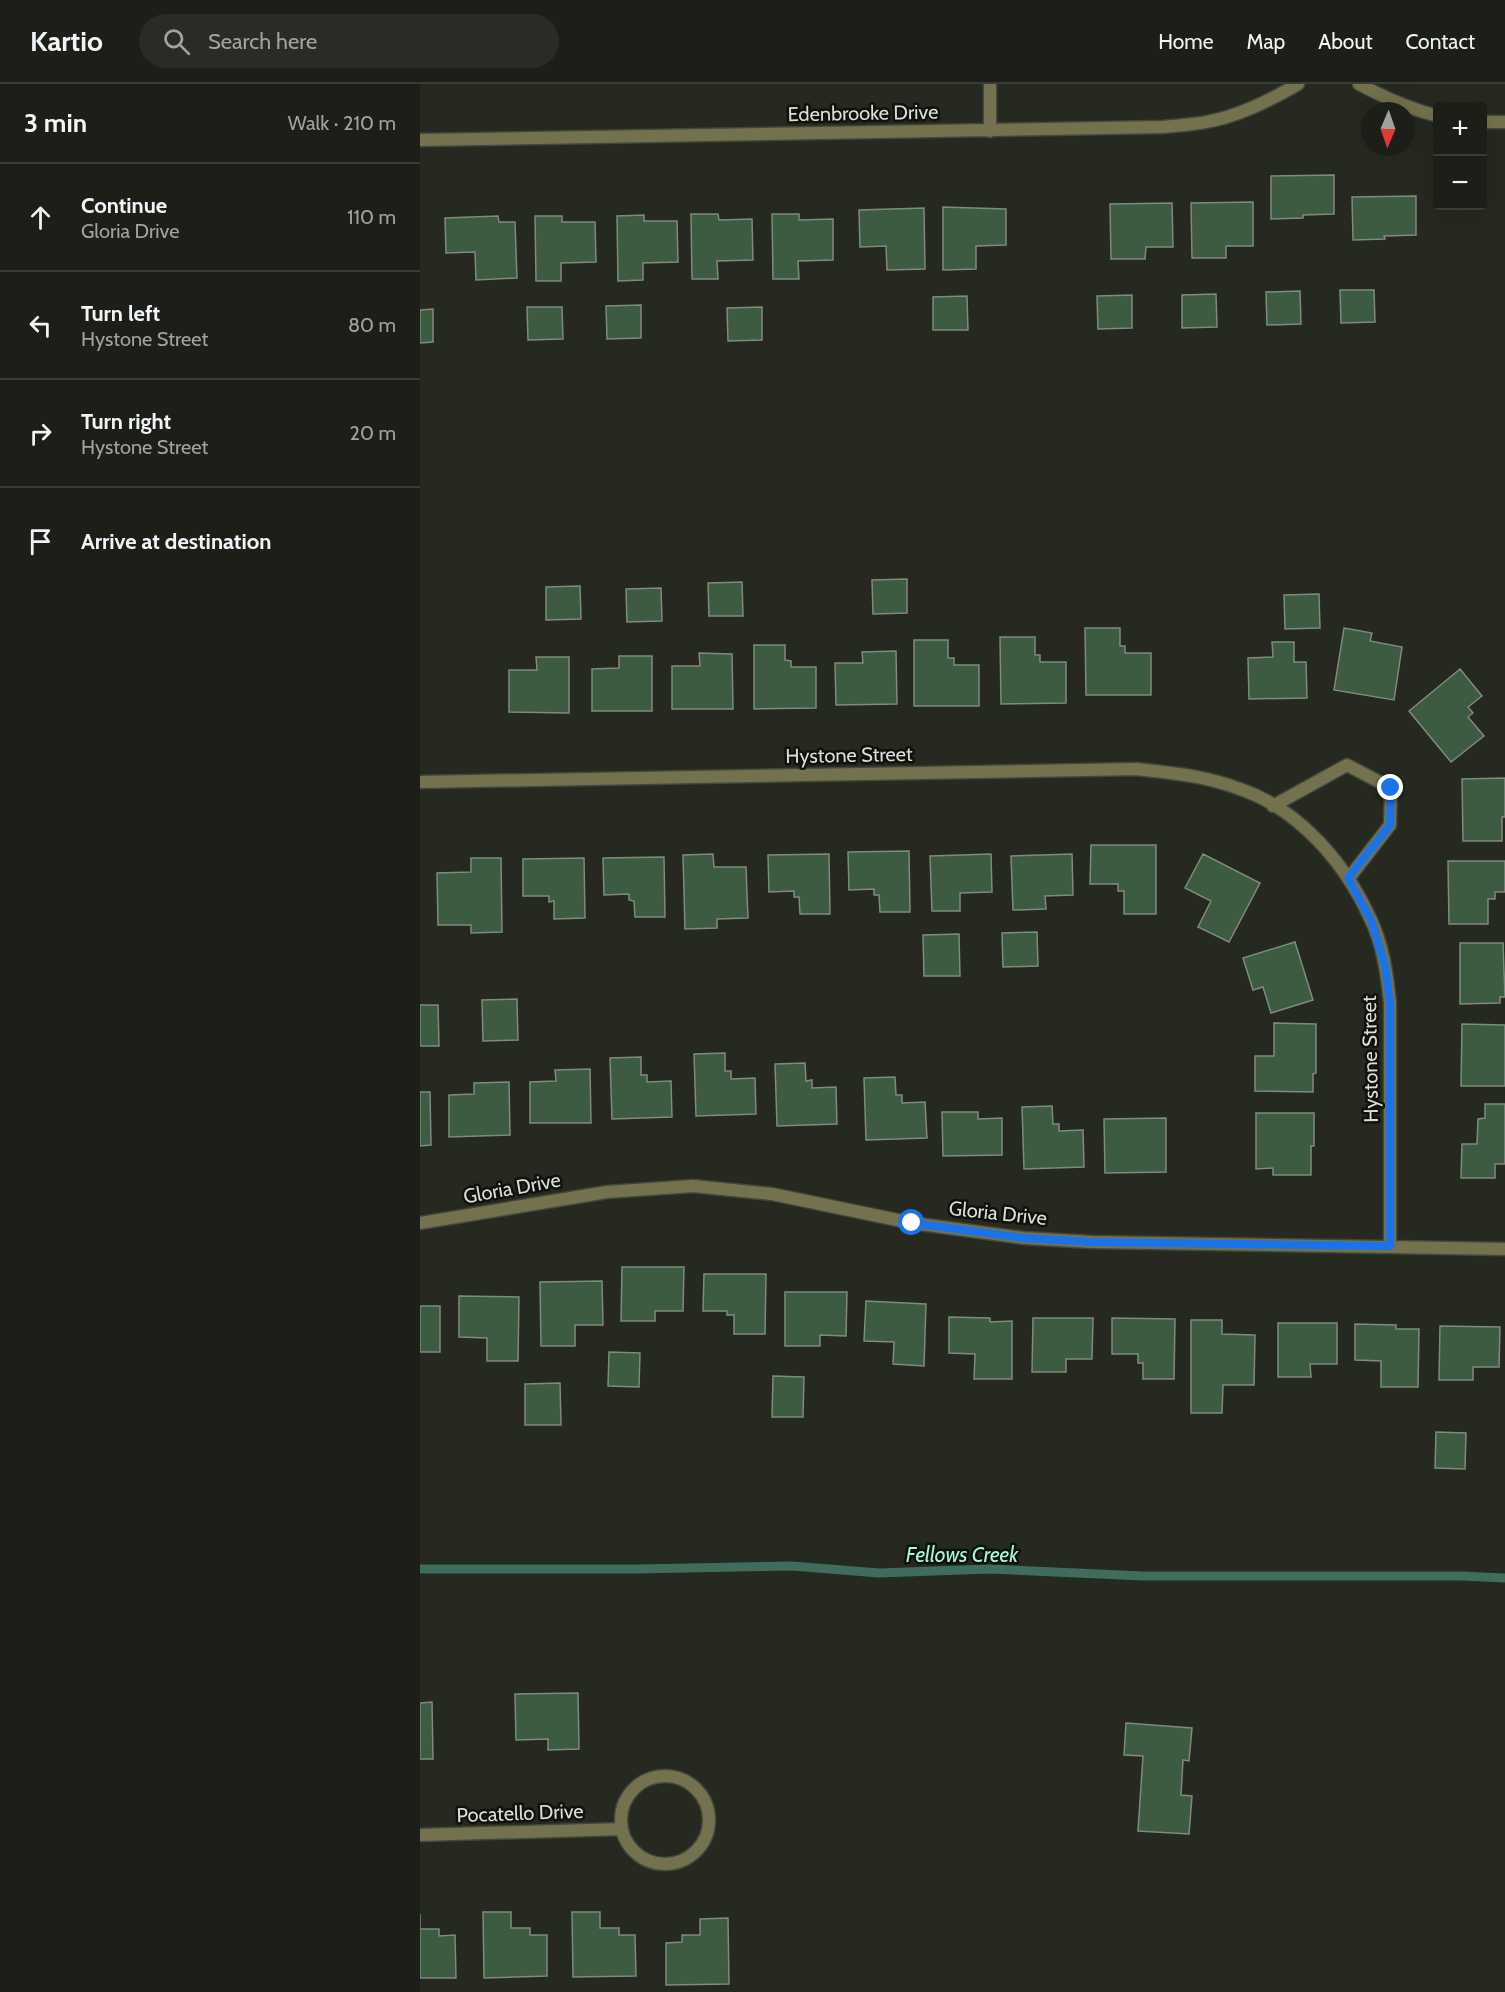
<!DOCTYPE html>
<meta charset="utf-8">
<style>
body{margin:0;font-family:Cabin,sans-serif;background:#292c24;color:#f1f3f6}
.controls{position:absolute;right:18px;top:18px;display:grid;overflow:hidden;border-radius:6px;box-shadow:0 6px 24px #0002}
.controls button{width:54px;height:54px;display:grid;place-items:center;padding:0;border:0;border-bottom:2px solid #3a3d36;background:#1c1f17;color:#f1f3f6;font:30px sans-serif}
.compass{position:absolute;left:941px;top:18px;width:54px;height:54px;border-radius:50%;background:#1c1f17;box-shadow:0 6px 24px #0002;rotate:182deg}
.stop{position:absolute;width:18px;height:18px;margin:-14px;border:4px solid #1a73e8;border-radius:50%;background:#fff}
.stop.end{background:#1a73e8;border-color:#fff;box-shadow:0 2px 6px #0008}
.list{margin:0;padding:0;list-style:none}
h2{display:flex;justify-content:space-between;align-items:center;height:78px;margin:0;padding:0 24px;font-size:26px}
h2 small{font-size:20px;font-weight:400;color:#a0a2a1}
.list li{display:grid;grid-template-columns:39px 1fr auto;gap:18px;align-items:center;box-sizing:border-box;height:108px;padding:0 24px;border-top:2px solid #3a3d36}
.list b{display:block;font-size:22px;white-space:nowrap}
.list p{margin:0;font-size:20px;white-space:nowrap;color:#a0a2a1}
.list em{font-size:20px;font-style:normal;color:#a0a2a1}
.icon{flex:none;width:33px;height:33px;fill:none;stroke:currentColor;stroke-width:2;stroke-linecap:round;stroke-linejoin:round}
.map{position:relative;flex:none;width:1085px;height:1908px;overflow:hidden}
header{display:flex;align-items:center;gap:36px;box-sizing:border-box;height:84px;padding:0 30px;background:#1c1f17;border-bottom:2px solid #3a3d36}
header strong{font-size:28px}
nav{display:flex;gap:33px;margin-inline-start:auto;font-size:21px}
.search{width:420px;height:54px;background:#292c24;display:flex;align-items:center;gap:15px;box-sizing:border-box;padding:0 21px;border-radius:33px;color:#a0a2a1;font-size:22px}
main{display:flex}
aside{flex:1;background:#1c1f17}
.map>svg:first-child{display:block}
</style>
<header>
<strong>Kartio</strong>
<div class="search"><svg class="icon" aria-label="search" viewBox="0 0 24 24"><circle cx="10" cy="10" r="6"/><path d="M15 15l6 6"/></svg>Search here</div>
<nav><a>Home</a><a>Map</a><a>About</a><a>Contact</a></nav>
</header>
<main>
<aside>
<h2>3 min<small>Walk · 210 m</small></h2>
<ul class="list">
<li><svg class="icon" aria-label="ahead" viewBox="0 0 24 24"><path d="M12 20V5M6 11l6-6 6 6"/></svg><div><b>Continue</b><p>Gloria Drive</p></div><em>110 m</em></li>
<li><svg class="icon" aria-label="left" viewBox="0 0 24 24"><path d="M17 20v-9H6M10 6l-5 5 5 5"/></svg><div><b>Turn left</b><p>Hystone Street</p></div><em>80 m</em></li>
<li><svg class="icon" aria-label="right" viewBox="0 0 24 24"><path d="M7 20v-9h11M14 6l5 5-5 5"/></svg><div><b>Turn right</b><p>Hystone Street</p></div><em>20 m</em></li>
<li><svg class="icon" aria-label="arrive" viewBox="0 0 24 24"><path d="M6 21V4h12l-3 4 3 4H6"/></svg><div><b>Arrive at destination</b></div></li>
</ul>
</aside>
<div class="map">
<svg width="1085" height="1908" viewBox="0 0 1085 1908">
<rect width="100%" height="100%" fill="#25291f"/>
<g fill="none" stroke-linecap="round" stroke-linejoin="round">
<path stroke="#3f6c5b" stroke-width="9" d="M0,1485H217L372,1482L459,1489L569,1485L723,1492H1042L1085,1494"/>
</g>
<path fill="#3c5b40" stroke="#7f8a80" stroke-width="1.5" d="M914,91V130L883,131V134L851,135V92Z
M996,112V151L964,152L965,155L933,156L932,113Z
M833,118V162H806V174H772L771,119Z
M752,119L753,163H726L725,175H691L690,120Z
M523,123L586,125V161L556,162V185L523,186Z
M504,124L505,185L467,186L466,162L440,163L439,126Z
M271,130H298L299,136L332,135L333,176L297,177L298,195H272Z
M352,130H379V136L413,135V176L378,177L379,195H353Z
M224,131V137H257L258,178L223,179V196L198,197L197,132Z
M78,132L79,138H95L97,194L56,196L55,168L26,169L25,134Z
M115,132H142V138H175L176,178L141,179V197H116Z
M920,206H954L955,238L921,239Z
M880,207L881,240L847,241L846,208Z
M796,210L797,243L762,244V211Z
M712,211V244L678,245L677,212Z
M547,212L548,246H513V213Z
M221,221V254L187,255L186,222Z
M107,223H142L143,255L108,256Z
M342,223V256L308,257L307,224Z
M13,225V258L0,259V226Z
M487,495V529L453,530L452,496Z
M322,498L323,532H289L288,499Z
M160,502L161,535L126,536V503Z
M241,504L242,537L207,538L206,505Z
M899,510L900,544L865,545L864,511Z
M665,544H700V562H705V569H731V611H666Z
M924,544L952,549L950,557L982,563L974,616L914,606Z
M580,553H615V571H620V578H646V619L581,620Z
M494,556H528V574H534V581H559V622H494Z
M852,558H874V578H886L887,614L829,615L828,574L853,573Z
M334,561H365V576L371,577V583H396V624L334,625Z
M476,567L477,620L416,621L415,579H443L442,568Z
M279,569L312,570L313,625H252V582H280Z
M199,572H232V627H172V585L199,584Z
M116,573H149V629L89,628V586H117Z
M1040,585L1062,612L1048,623L1053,629L1048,633L1064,652L1031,678L989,627Z
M1085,694V733H1082V757H1043L1042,695Z
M671,761H736V830H704V807H698V800H670Z
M489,767L490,828H460L459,811H454V805L429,806L428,768Z
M293,770L294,783H326L328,834L297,835V844L265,845L263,771Z
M409,770L410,830H380L379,813H374V807L349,808L348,771Z
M571,770L572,808L540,809V827H512L510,772Z
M652,770L653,811L625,812L626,825L593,826L591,772Z
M783,770L840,799L809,858L778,843L791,817L765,804Z
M244,773L245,833H215L214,817L209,816V810L184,811L183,774Z
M51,774H81L82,848L51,849V841H18L17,789L51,788Z
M164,774L165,834L134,835V817L129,818V812H103V775Z
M1028,777H1085V808H1075V815H1068V840H1029Z
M617,848L618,882L583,883L582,849Z
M539,850L540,892H504L503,851Z
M875,858L893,916L851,929L843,903L833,906L823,874Z
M1040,859H1083L1085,913H1080V919L1040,920Z
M97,915L98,956L63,957L62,916Z
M0,921H18L19,962H0Z
M854,939L896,940V989L893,990V1008L835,1007V972H854Z
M1042,940L1085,941V1002H1041Z
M305,969V987H311V995L335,994L336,1030L276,1032L274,970Z
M221,973V991H227V998L251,997L252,1033L192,1035L190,974Z
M385,979L386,997L392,996V1004L416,1003L417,1040L357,1042L355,980Z
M170,985L171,1039H110V998L136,997L135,986Z
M475,993L476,1011H482V1019L505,1018L507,1054L446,1056L444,994Z
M89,998L90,1051L29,1053V1011L54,1010V999Z
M0,1008H10L11,1061L0,1062Z
M1065,1020H1085V1080H1075V1094H1041L1042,1060H1057L1058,1035L1065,1034Z
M632,1022L633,1040H639V1047L663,1046L664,1083L604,1085L602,1023Z
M522,1028H558V1035L582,1034V1071L523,1072Z
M836,1029H894V1062H891V1091H853V1084L836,1085Z
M746,1034V1088L685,1089L684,1035Z
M202,1183H264L263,1227H235V1237H201Z
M284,1190H346L345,1250H314V1231H307V1227H283Z
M182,1197L183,1241H155V1262H121L120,1198Z
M365,1208H427L426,1252L400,1251V1262H365Z
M39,1212L99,1213L98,1277H67V1254L39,1253Z
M446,1217L506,1220L504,1282L473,1280L474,1258L444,1257Z
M0,1222H20V1268H0Z
M529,1233L570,1234V1238L592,1237V1295H554L555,1270L529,1269Z
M613,1234H673L672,1275H646V1288H612Z
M692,1234L755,1235L754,1295H723V1279H718V1270H692Z
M771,1236H802V1250L835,1251L834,1301H803L802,1329H771Z
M858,1239H917V1280H890L891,1293H858Z
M935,1240L976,1241V1245H999L998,1303H961V1277L935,1276Z
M1020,1242L1080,1243L1079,1283H1053V1296H1019Z
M189,1268L220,1269L219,1303L188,1302Z
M353,1292L384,1293L383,1333H352Z
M140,1299L141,1341H105V1300Z
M1016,1348L1046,1349L1045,1385L1015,1384Z
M158,1609L159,1665L128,1666V1655L96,1656L95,1610Z
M12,1618L13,1675H0V1619Z
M706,1639L772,1644L769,1677L763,1676L761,1711L772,1712L769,1750L718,1747L723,1672L704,1671Z
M63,1828H91V1844H110V1851H127V1892L64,1894Z
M152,1828H180V1844H199V1851H215L216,1892L153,1893Z
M0,1830V1845H19V1852L35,1851L36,1894H0Z
M308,1834L309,1900L246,1901V1859L262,1858V1851H280V1835Z"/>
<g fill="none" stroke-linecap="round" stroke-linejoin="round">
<defs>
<path id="minor" d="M570,0V47
M939,0C965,14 989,25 1018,32
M1062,38H1085
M0,56L743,43C759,41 775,41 791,37C822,31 851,16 878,0
M0,698L717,685C754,689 785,692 820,705C879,725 925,779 950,834C963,860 967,890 970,919V1163
M853,722L927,681L971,704L970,741L929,794
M0,1139L187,1108L273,1102L352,1110L492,1139L604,1154L672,1158L1085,1165
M201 1736a44 44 0 1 1 88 0a44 44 0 1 1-88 0Z
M0,1751L202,1745"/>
</defs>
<use href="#minor" stroke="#42463d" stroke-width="15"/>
<use href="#minor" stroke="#74724e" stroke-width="12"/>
</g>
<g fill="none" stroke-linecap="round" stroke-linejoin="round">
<path stroke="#1a73e8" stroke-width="8" d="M492,1139L604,1154L672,1158L970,1162V919L965,881L951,836L928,794L970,741L971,704"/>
</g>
<g text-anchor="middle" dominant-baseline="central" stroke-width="5" stroke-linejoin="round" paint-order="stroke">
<g font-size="20" fill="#dbded8" stroke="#0f110c">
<text transform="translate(443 29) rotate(-1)">Edenbrooke Drive</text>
<text transform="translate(429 671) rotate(-1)">Hystone Street</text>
<text transform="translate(950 975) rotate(-91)">Hystone Street</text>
<text transform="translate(92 1104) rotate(-10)">Gloria Drive</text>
<text transform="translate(578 1129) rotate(6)">Gloria Drive</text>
<text transform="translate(100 1729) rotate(-2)">Pocatello Drive</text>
</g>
<g font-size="21" font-style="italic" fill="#a8f6d8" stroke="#0f110c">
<text x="542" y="1470">Fellows Creek</text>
</g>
</g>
</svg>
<div class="controls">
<button>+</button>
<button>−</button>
</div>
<svg class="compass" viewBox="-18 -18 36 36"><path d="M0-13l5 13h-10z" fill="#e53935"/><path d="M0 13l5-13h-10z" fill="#a0a2a1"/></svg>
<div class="stop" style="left:492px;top:1139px"></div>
<div class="stop end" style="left:971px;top:704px"></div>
</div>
</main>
